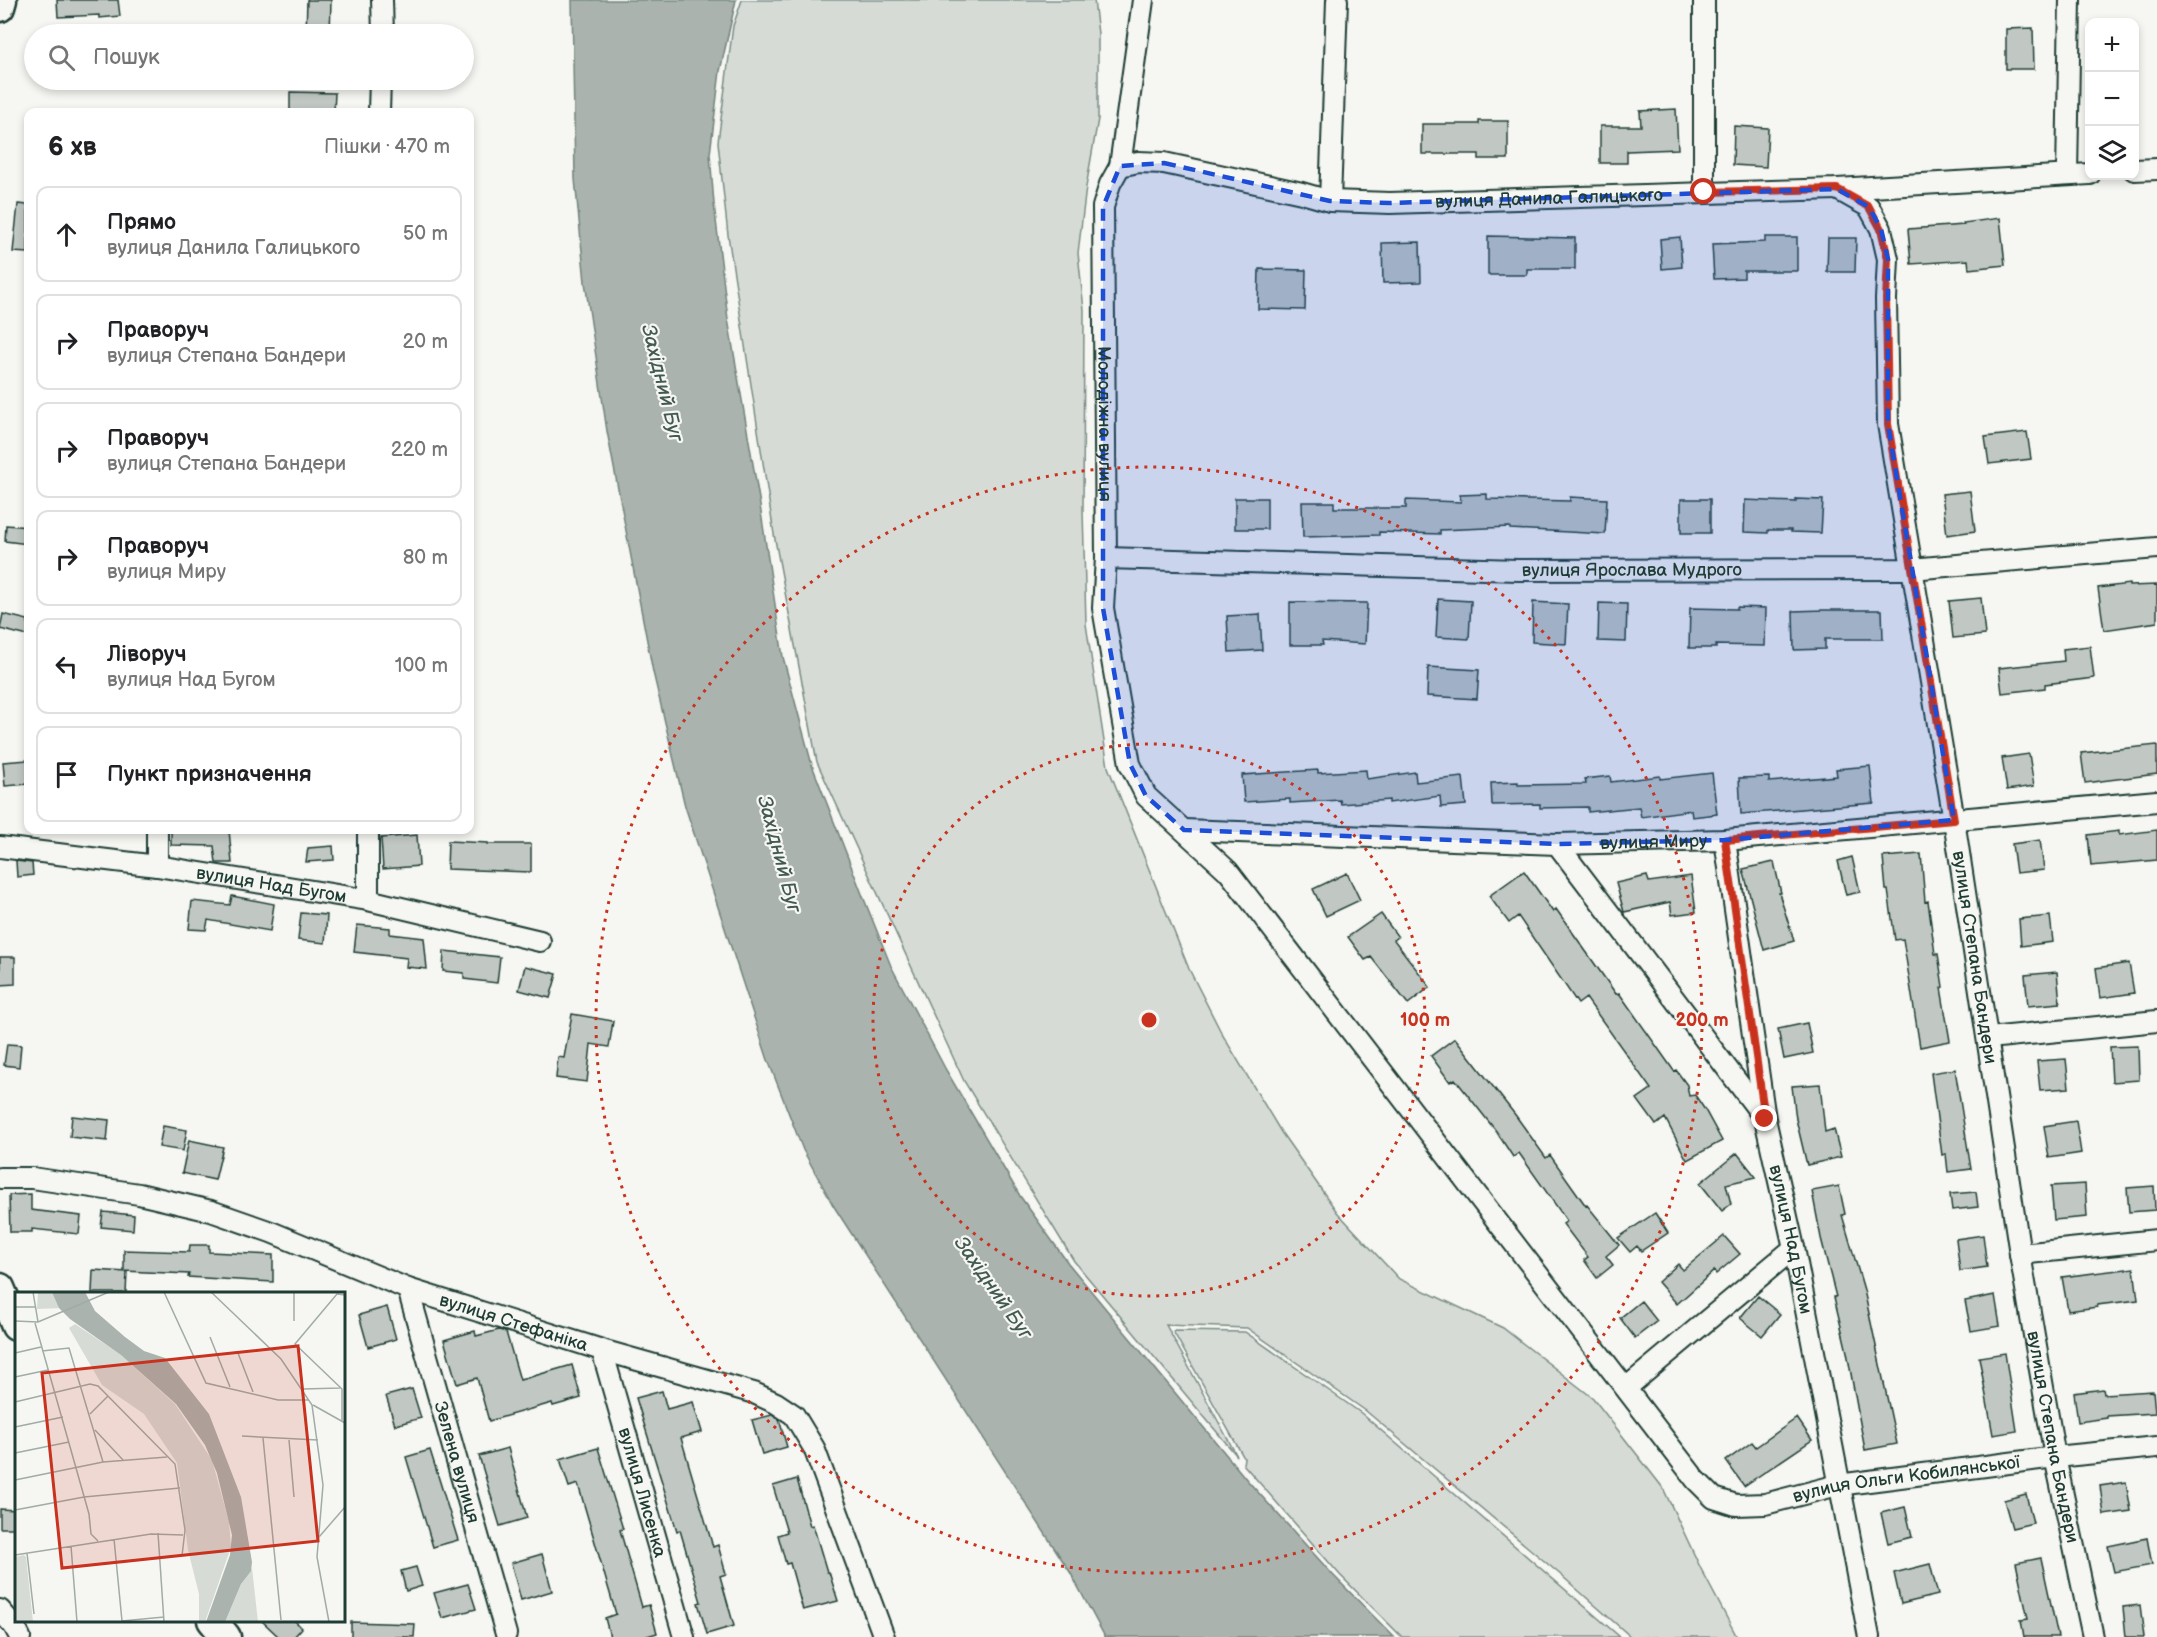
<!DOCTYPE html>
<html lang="uk">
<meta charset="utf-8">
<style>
body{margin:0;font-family:"Balsamiq Sans",sans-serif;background:#f6f6f6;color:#202124}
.controls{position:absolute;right:18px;top:18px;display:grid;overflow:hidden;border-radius:12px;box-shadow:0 3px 9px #0003}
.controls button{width:54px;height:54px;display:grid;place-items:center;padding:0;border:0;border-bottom:2px solid #e0e0e0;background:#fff;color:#202124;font:30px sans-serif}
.stop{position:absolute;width:18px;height:18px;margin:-14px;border:4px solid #c8321e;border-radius:50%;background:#fff}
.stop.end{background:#c8321e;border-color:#fff;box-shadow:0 2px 6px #0008}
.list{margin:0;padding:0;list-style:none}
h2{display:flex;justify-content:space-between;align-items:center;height:78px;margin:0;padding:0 24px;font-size:26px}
h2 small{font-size:20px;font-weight:400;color:#757577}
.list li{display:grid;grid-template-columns:39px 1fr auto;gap:18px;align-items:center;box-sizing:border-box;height:96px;margin:0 12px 12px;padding:0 12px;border:2px solid #e0e0e0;border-radius:12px}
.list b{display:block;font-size:22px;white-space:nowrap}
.list p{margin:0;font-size:20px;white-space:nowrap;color:#757577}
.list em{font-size:20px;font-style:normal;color:#757577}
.icon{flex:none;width:33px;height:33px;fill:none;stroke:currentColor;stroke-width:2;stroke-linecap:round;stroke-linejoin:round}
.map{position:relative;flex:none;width:2157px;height:1637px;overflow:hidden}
.search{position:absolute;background:#fff;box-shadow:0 3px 9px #0003;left:24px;top:24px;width:450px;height:66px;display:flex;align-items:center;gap:15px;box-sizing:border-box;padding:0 21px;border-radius:33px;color:#757577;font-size:22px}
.panel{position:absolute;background:#fff;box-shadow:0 3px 9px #0003;left:24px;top:108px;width:450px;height:726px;border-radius:12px}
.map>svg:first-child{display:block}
</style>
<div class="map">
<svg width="2157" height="1637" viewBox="0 0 2157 1637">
<rect width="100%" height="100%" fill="#f6f6f2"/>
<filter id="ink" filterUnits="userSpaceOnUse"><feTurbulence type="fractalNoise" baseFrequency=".0167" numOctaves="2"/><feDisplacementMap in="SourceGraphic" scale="12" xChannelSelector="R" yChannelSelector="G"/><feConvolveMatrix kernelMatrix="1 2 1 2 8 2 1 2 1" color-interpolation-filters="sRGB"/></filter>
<g filter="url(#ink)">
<path fill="#d6dbd6" stroke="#7a8c85" stroke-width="1.5" d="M742,0H1094L1098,34V119L1086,187L1078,253L1084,310L1083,511L1086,624L1108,767L1189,969L1222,1034L1281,1132L1337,1212L1399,1279L1503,1328L1593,1398L1663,1488L1701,1569L1737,1637H1631L1562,1576L1366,1411L1247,1328L1166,1325L1237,1456L1074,1261L964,1081L817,762L774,534L728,235L718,142L733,26Z
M1173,1331L1245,1332L1361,1413L1620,1637H1402L1340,1575L1243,1464L1244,1458Z"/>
<path fill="#aab3ae" stroke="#72847d" stroke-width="1.5" d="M572,0H736L720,71L710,154L714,204L728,319L759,499L783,657L812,765L862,894L891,966L946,1070L1020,1196L1068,1263L1247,1480L1333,1575L1394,1637H1105L1070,1572L833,1205L803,1150L768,1060L685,806L653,672L607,431L585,282L575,179Z"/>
<path fill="#c1c8c3" stroke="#1f3d34" stroke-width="1.5" d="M57,0H118L120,16L99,18V15L58,17Z
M307,0H331L330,34H306Z
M2033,28L2034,69H2006V29Z
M290,92L335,93L334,112H290Z
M1676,109L1678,149L1627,151V163H1600V126H1641L1640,111Z
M1479,121H1508V159H1479V154H1422V124H1479Z
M1734,126L1768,128L1766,167L1733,165Z
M18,204L28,205V253L13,252Z
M2000,218L2005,265L1969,269L1968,260L1911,264L1908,229L1964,225L1963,223Z
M1488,236L1575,238V269H1527V275H1488Z
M1680,237L1682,267L1662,269L1660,239Z
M1765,237H1797V271H1744V278L1714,279L1712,244L1765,242Z
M1828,238H1856L1855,272H1827Z
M1420,242L1421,282L1383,283L1382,243Z
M1259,269L1306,270L1305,310L1258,309Z
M2027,432L2031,459L1989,464L1985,437Z
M1970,491L1975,531L1947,535L1942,494Z
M1487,494V499L1570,501V497L1607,499L1605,534L1510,529V527L1440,530V534L1379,532V535L1303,537L1302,502H1334V508H1406V500L1461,502L1460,495Z
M1235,498H1267V529H1235Z
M1681,499H1710V533H1681Z
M1796,499L1823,500L1821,533L1791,532V530H1768V533L1744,532L1745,500L1796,502Z
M6,525L28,527V544L5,541Z
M2129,584V586L2157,585V622L2104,630L2098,588Z
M1981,598L1985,635L1953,638L1949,601Z
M1438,599L1471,601L1469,639L1436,637Z
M1290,602L1367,603L1365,644L1322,641L1323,645H1290Z
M1533,602L1568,604L1566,644L1532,642Z
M1599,603L1627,604L1626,642L1598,641Z
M1737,607L1766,608L1765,646L1716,645V648H1689L1690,608L1737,609Z
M1824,610H1882L1883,639H1825V649L1794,650L1793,611Z
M3,614L28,620V636L0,629Z
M1260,614L1262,650L1229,652L1227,616Z
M2090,646L2094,678L2045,684V688L2002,693L1999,668L2064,661L2063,649Z
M1428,667L1479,670L1477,699L1427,696Z
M2157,745V774L2085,783L2081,753Z
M2029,754L2034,786L2007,790L2002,758Z
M28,760V784L5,786L3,762Z
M1870,766L1874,803L1741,814L1739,778L1769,777V782L1837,776L1836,769Z
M1318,770V773L1366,770L1367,779L1415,772L1416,782L1463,777L1466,805L1441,807L1440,796L1389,803V800L1341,804L1340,800L1290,803V799L1244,802L1242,775Z
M1712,773L1717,814L1692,817L1691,810L1641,817L1639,807L1588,812V807L1540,808V804L1492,805L1491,783L1518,782V785L1586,784L1585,779L1610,776L1611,782L1660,776V779Z
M171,830H229L232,863H216L214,846L171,845Z
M2157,830V860L2091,866L2088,835L2119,831V835Z
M417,835L419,866L383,869L381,838Z
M2040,840L2044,870L2016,873L2012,844Z
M448,841L488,843V844H531V872L447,869Z
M333,846L334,860L306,862L308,848Z
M1921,854L1925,902L1928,901L1935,954H1938L1943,987L1941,988L1950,1041L1920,1047L1903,939L1895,940L1888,890H1886L1883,857Z
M1852,857L1860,892L1846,895L1838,861Z
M16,861L32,863L33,875L17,877Z
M1774,862L1781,893H1779L1794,941L1764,950L1743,869Z
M1524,871L1553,912L1556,909L1616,994L1619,993L1674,1071L1676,1070L1687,1085L1689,1096L1695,1095L1705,1110L1722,1141L1687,1160L1665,1118L1656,1125L1637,1099L1651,1089L1586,998L1578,1004L1518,916L1509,923L1489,896Z
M1347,873L1360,900L1326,916L1313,889Z
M1647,876L1649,882L1691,876L1696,912L1672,915L1670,902L1624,912L1616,883Z
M232,896L274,904L270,931L208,920L206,930L189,929L192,901L230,905Z
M301,913L327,915L325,943L298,940Z
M1381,914L1398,937L1394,940L1430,987L1408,1004L1371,957L1365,960L1348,937Z
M2050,916L2053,942L2021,946L2019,919Z
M357,925L390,928V934L424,938L427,969L406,967L407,958L354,952Z
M444,951L500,957L497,983L464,979V973L443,971Z
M0,957H15V984L0,985Z
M2129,963L2134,993L2100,998L2096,968Z
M525,966L557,974L550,998L519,990Z
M2057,972L2060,1003L2028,1006L2025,975Z
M572,1014L613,1021L609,1047L591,1044L587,1082L556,1078L558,1057L564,1058Z
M1807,1023L1813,1053L1784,1059L1778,1029Z
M1455,1038L1516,1116L1546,1158L1550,1155L1586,1206L1587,1205L1619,1245L1606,1256L1613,1265L1597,1278L1584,1260L1588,1257L1563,1224L1567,1221L1519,1153L1513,1157L1496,1131L1455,1079L1450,1082L1431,1056Z
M7,1044L21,1045L19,1067L4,1065Z
M2138,1046L2139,1080L2112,1082L2110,1047Z
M2066,1059L2069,1088L2040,1090L2037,1061Z
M1955,1069L1971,1169L1948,1172L1946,1154L1942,1155L1931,1073Z
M1820,1084L1825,1132L1834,1129L1841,1157L1807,1165L1796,1119L1792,1086Z
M72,1116L109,1120L107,1141L70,1137Z
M2076,1121L2081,1153L2049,1158L2044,1126Z
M163,1126L187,1130L183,1151L159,1147Z
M189,1140L223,1147L215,1180L182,1173Z
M1737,1153L1756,1177L1726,1184L1731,1204L1722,1211L1700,1183Z
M2085,1184L2087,1217L2054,1220L2051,1186Z
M1839,1186L1845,1214L1842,1215L1864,1290L1897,1444L1865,1450L1847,1352L1834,1297H1836L1821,1238L1812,1191Z
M2154,1186L2155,1210L2129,1212L2127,1188Z
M1976,1192L1978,1207L1952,1210L1950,1194Z
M31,1194V1210L81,1216L79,1234L32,1229V1232H10L9,1195Z
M103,1212L134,1215L133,1230L101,1227Z
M1655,1213L1668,1233L1641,1251L1637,1246L1630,1252L1618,1238Z
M1983,1235L1987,1267L1960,1271L1956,1239Z
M1724,1236L1740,1254L1716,1274L1714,1271L1677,1304L1658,1282L1678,1264L1683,1270Z
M190,1245H209V1252L273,1255V1282L188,1277L189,1274L124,1271V1250L189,1252Z
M2134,1268L2138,1300L2097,1305V1307L2068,1311L2062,1277Z
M93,1270L127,1272L126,1293H92Z
M1995,1295L2000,1326L1971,1331L1965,1301Z
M1758,1296L1780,1314L1762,1336L1740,1318Z
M1641,1301L1657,1321L1635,1338L1620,1318Z
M387,1307L396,1339L368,1347L359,1315Z
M499,1330L506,1332L520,1380L572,1365L581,1398L553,1406L552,1403L489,1421L477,1378L457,1384L444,1340L475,1331L476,1336Z
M2005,1353L2017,1431L1993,1435L1979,1357Z
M412,1389L421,1418L395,1425L386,1396Z
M2103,1389L2104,1394L2153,1391L2155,1413L2107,1416V1418L2078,1422L2074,1393Z
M662,1391L667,1409L693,1402L702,1432L681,1438L713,1547L718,1545L726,1574L720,1576L734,1626L707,1634L698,1603L701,1602L680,1530L677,1531L636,1398Z
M772,1415L779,1419L787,1447L762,1454L752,1420Z
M1797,1418L1812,1440L1744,1486L1726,1461L1752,1442L1756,1447Z
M508,1448L527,1518L500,1526L479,1456Z
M598,1448L623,1529L620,1530L642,1607L649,1605L657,1633L644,1637H610L605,1618L616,1614L578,1484L569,1487L560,1459Z
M430,1450L458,1540L433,1547L406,1457Z
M797,1479L810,1526L813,1525L827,1572H829L838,1601L803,1610L790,1563L786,1564L778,1535L787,1532L773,1486Z
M2126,1482L2131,1511L2104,1515L2100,1486Z
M2026,1494L2033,1523L2012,1528L2004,1500Z
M1905,1507L1912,1537L1888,1543L1881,1513Z
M0,1509L16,1510V1528H0Z
M2147,1538L2152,1565L2114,1572L2108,1546Z
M542,1554L552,1591L521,1600L511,1563Z
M2041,1558L2058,1637H2024L2021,1620L2028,1619L2016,1563Z
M1930,1564L1938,1595L1901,1604L1894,1573Z
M416,1567L422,1586L406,1591L401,1571Z
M468,1584L476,1609L442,1618L434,1593Z
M2140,1605L2144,1637H2126L2123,1607Z
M261,1620H294L302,1628L294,1637H279Z
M351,1622L415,1624L414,1637H351Z"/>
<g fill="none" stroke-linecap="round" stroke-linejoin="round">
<defs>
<g id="street">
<path d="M382,0L383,34"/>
<path id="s1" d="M1143,0L1120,166L1110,184L1103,207L1106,558L1103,608L1130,764L1146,796L1228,871L1696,1480L1714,1498L1736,1505L1765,1504L1838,1485L2055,1457L2157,1447"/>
<path d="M1704,0V192"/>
<path d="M379,112L380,80"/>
<path id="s2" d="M1120,166L1138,162L1164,163L1302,193L1330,201L1390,203L1837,189L2090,174"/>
<path d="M2134,170L2157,169"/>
<path d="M2067,175L2070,0"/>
<path id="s3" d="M1837,189L1869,207L1881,229L1888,259L1886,299L1888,424L1954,820L2020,1254L2055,1457L2093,1637"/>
<path d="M1330,201L1337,0"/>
<path id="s4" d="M1106,558L1518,570L1911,569L2157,548"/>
<path id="s5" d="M1184,830L1557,844L1725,840L2157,801"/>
<path id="s6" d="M1725,840L1765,1119L1794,1248L1869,1637"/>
<path d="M1557,844L1763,1116"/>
<path id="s7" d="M0,847L157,866L368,900L540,941"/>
<path d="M157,866V830"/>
<path d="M368,900V830"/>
<path d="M1989,1038L2157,1021"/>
<path id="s8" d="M0,1178H32L139,1194L211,1211L271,1232L408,1289L602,1350L754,1393L776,1403L794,1415L814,1448L884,1637"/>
<path d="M2020,1254L2157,1240"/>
<path id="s9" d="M408,1289L506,1634"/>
<path id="s10" d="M602,1350L684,1637"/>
<path d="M1626,1388L1794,1248"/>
<path d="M0,1610L14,1626L20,1637"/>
</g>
<path id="secondary" d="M0,7L2,0
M0,1288L16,1326
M212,1620L226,1637"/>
</defs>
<use href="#street" stroke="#1f3d34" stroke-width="24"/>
<use href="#secondary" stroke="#1f3d34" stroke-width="33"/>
<use href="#street" stroke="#f6f6f2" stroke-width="20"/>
<use href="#secondary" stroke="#f6f6f2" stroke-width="28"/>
</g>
</g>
<g fill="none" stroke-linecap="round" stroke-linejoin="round" filter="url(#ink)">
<path stroke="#c8321e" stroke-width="8" d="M1704,192L1837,189L1869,207L1881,229L1888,259L1886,299L1888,424L1954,820L1725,840L1765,1119"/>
</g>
<path fill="#1d4ed8" fill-opacity="0.2" stroke="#1d4ed8" stroke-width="4.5" stroke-dasharray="12 8" stroke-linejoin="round" d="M1164,163L1330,201L1390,203L1837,189L1869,207L1881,229L1888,259V424L1954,820L1725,840L1557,844L1184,830L1146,796L1130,764L1103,608V207L1120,166Z"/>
<g fill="none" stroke="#c8321e" stroke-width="3" stroke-dasharray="3 6">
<circle cx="1149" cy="1020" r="276"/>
<circle cx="1149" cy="1020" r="553"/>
</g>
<g text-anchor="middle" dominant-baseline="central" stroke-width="4.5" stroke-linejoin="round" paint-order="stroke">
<g font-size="18" fill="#1f3d34" stroke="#f6f6f2">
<text stroke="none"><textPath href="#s2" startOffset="434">вулиця Данила Галицького</textPath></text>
<text stroke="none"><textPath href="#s1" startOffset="429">Молодіжна вулиця</textPath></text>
<text stroke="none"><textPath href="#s4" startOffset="526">вулиця Ярослава Мудрого</textPath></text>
<text stroke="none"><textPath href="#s5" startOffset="470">вулиця Миру</textPath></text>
<text stroke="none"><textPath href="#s7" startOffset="274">вулиця Над Бугом</textPath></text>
<text stroke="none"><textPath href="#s3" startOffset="798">вулиця Степана Бандери</textPath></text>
<text stroke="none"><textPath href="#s6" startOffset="405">вулиця Над Бугом</textPath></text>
<text stroke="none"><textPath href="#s8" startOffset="537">вулиця Стефаніка</textPath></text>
<text stroke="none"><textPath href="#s3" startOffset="1284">вулиця Степана Бандери</textPath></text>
<text stroke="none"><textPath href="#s9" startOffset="180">Зелена вулиця</textPath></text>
<text stroke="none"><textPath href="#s1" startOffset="1908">вулиця Ольги Кобилянської</textPath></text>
<text stroke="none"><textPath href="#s10" startOffset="148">вулиця Лисенка</textPath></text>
</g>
<g font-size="20" font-style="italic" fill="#425a52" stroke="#f6f6f2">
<text transform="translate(662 383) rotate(76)">Західний Буг</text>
<text transform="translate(779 854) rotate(75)">Західний Буг</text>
<text transform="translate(993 1288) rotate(55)">Західний Буг</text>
</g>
</g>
<g transform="translate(15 1292)">
<rect width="330" height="330" fill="#f6f6f2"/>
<path d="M23,0H39L46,16L22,17ZM60,32L105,62L160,112L197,168L214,230L216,255L190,330H184V302L173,258L162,171L129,122L87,93L54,36ZM9,263L11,265L18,330H0V265ZM237,276L243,330H210L226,292Z" fill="#d6dbd6"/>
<path d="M37,0H70L80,19L110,45L129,59L150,66L194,122L226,205L237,270L236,279L226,292L210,330H191L215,263L217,243L202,181L190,153L161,112L106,63L55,27L44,16Z" fill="#aab3ae"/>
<path fill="none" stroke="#a0aca6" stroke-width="1.5" d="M18,0L23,30M149,0L191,91L263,108H294M196,0L266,67L297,113L308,193L302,265L314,330M279,0V29M0,15H20M0,29L23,30L94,0M20,31L74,222L76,242L83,249M195,45L215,95M27,59L54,56L88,170M0,61L26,55M223,61L238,100M0,85L33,78M288,97L325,96M0,110L75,92L83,94L160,172L170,238L167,264M298,113L330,131M75,122L93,104M327,129V97L280,52L322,2L330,3M0,135L48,125M80,138L108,168M227,144L303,148M248,146L266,328M274,148L279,205M0,161L54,150M0,188L88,170L152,165M0,218L69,205L165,196M143,241L149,330M304,245L330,215M99,247L107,329L149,325M56,254L62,330M12,261L19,322M0,263L136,242L168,243"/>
<path fill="#c8321e" fill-opacity="0.15" stroke="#c8321e" stroke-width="3" d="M283,54L303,249L47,276L27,81Z"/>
<rect width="330" height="330" fill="none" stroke="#1f3d34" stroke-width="3"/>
</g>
<circle cx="1149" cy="1020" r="9" fill="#c8321e" stroke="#f6f6f2" stroke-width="3"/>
<g font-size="18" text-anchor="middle" font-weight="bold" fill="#c8321e" stroke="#f6f6f2" stroke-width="4.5" stroke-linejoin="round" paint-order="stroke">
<text x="1425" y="1026">100 m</text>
<text x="1702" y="1026">200 m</text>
</g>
</svg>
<div class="controls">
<button>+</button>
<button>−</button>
<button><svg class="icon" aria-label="layers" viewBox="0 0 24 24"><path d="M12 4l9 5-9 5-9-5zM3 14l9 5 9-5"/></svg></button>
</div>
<div class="stop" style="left:1704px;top:192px"></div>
<div class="stop end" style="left:1765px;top:1119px"></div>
<div class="search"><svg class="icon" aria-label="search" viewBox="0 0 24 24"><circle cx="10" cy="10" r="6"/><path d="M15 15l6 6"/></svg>Пошук</div>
<section class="panel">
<h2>6 хв<small>Пішки · 470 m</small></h2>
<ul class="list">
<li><svg class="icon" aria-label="ahead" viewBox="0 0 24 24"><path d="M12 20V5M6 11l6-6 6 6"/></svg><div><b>Прямо</b><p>вулиця Данила Галицького</p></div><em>50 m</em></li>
<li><svg class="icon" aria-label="right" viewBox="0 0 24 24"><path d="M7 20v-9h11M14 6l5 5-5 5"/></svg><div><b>Праворуч</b><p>вулиця Степана Бандери</p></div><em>20 m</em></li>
<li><svg class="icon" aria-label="right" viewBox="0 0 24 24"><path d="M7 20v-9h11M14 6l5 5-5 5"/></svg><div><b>Праворуч</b><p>вулиця Степана Бандери</p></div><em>220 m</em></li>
<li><svg class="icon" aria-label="right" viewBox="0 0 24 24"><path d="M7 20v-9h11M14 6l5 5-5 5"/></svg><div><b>Праворуч</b><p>вулиця Миру</p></div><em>80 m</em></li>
<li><svg class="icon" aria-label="left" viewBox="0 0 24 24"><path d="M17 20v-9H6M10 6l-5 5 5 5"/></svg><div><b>Ліворуч</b><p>вулиця Над Бугом</p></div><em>100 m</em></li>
<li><svg class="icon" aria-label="arrive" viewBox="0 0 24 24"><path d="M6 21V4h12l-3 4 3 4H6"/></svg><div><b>Пункт призначення</b></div></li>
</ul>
</section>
</div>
